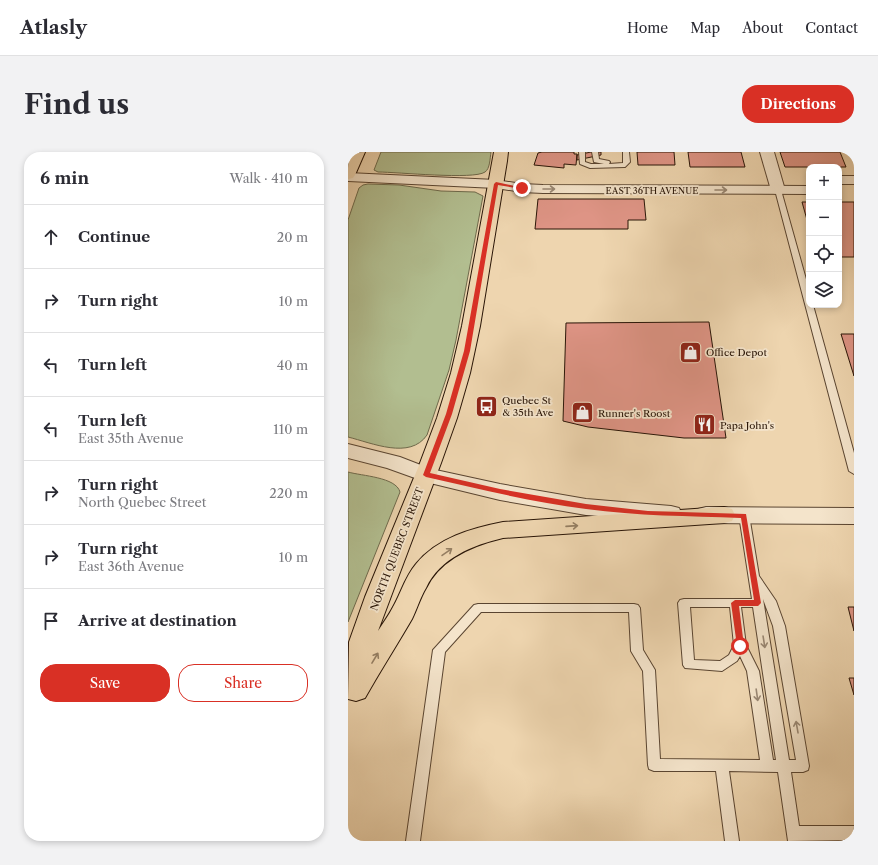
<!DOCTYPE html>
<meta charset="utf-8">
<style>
body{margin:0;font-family:"Libre Caslon Text",serif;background:#f2f2f3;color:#2b2b33}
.controls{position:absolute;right:12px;top:12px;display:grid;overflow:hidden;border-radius:8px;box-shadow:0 2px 6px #0003}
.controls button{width:36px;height:36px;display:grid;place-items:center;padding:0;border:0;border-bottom:1px solid #e1e1e2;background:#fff;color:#2b2b33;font:20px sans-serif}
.stop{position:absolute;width:12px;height:12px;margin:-9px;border:3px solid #d93025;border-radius:50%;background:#fff}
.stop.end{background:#d93025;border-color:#fff;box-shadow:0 1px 4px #0008}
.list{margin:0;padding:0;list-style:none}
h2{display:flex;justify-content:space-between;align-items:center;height:52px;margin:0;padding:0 16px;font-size:17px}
h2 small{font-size:13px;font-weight:400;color:#7c7c81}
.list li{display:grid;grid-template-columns:26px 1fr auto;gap:12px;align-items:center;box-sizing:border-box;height:64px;padding:0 16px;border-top:1px solid #e1e1e2}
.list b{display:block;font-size:15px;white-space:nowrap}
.list p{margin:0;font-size:13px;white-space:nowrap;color:#7c7c81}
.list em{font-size:13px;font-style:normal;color:#7c7c81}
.actions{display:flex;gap:8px;padding:12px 16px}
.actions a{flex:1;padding:9px 0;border:1px solid #d93025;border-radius:16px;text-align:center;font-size:14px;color:#d93025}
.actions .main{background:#d93025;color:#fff}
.icon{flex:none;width:22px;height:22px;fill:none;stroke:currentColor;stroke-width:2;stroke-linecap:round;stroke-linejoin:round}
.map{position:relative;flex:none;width:506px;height:689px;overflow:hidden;border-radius:16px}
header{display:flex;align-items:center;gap:24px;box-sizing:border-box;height:56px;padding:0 20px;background:#fff;border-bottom:1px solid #e1e1e2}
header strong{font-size:19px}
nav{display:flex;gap:22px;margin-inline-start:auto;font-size:14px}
.intro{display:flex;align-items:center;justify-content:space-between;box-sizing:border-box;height:96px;padding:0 24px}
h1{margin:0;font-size:28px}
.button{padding:10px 18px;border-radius:16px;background:#d93025;color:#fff;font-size:14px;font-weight:700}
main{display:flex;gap:24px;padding:0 24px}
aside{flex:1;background:#fff;border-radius:16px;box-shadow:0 2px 6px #0003}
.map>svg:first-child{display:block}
</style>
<header>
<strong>Atlasly</strong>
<nav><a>Home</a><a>Map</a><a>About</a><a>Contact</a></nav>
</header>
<div class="intro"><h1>Find us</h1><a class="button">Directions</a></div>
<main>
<aside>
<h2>6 min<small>Walk · 410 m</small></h2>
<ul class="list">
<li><svg class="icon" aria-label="ahead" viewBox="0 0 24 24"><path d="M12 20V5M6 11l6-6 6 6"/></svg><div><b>Continue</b></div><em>20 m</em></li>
<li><svg class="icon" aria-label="right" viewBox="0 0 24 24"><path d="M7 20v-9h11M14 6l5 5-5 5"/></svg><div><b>Turn right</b></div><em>10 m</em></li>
<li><svg class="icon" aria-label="left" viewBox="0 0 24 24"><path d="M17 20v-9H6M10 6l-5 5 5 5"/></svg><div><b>Turn left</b></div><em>40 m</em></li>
<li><svg class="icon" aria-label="left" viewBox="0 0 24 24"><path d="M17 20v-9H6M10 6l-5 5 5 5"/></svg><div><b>Turn left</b><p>East 35th Avenue</p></div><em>110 m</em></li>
<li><svg class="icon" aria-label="right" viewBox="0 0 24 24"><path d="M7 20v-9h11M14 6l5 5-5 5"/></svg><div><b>Turn right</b><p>North Quebec Street</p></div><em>220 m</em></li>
<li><svg class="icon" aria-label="right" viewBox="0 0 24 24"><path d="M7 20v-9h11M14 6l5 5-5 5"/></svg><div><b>Turn right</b><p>East 36th Avenue</p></div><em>10 m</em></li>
<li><svg class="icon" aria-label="arrive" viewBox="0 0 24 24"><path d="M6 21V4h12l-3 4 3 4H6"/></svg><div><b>Arrive at destination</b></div></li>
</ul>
<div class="actions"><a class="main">Save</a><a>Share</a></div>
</aside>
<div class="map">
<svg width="506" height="689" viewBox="0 0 506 689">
<rect width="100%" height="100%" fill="#eed5af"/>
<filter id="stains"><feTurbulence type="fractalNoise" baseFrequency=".005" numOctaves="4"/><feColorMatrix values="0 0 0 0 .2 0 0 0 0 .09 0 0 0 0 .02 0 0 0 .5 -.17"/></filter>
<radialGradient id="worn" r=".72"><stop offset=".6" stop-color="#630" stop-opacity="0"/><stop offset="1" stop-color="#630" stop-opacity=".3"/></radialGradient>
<path fill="#b2be90" stroke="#6e6a4c" d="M33,0H143C142,6 142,17 137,20C126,28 49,20 30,20L26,18Z
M20,32L51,33L93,39L127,40L135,44L108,188L101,218L79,283C62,308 24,291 0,285V68L11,36L15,33Z
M0,320C14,324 48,325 52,340L0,470Z"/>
<path fill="#de9485" stroke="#291507" d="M194,0H226V2H229L228,13L216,12V16L186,13L190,1Z
M243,0H253V3L229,8V3Z
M289,0H326L327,13H290Z
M340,0H393L397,15H342Z
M432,0H492L498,15H437Z
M190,47H296L298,68H280V77H187Z
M454,50H461V75Z
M491,50H506V105H491Z
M361,170L378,286H336L240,275L215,269L218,171Z
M493,182H506V224Z
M500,455H506V479Z
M501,526H506V543Z"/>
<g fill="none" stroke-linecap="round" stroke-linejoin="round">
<defs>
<path id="service" d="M231,0H237V10L243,12H256L246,10L244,0H250L251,7L261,9L262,10L261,12L275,11V0H281L282,10L277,15L242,16L232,12Z
M430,36L433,38L461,138V153H465L506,301V322L501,319L427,38Z
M396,359L400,360L401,363L411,424L428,449L437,474L461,614L460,618L455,620H443L451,674H506V688L440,689L430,620L381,619L391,689H377L368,619H306L301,617L300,613L295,519L283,499L281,460H133L97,500L72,689H58L85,498L126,453L130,452H286L290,453L292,456L295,498L307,518L312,607L412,608L399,519L392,504L389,509L374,519L337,516L335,513L330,451L332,448L336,447H404L391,363L392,360ZM415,447L425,474L448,608H441ZM342,455H382L386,493L381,503L372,509L346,508ZM393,455H405L428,608H425L411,519L398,493Z"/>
<path id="minor" d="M412,0H426L437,38L435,41L430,42L425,41L423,38Z"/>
<path id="tertiary" d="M0,21L148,28L174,32L195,33L461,34V42L195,41L174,40L148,36L0,29Z
M491,24H506V32H491Z
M0,292L52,305L83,317L152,332L238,347L323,354L331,356L334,362L331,368L323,370L238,363L152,348L78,330L39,316L0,306Z
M358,355L506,356V372L358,371L350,369L347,363L350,357Z"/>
<path id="primary" d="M3,0H17L7,23L5,26L0,27V7Z
M146,0H160L159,9L132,174L122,221L109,266L93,311L30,479C35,471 41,463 45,455C53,441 57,425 68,412C89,386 124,376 155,370L376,355L384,357L387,363L384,369L376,371L155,386C125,393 92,406 78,436C72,446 69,457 64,467C49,493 32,519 17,546L8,549L0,547L1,490L17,445L72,311L89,266L103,221L114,174Z"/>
</defs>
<use href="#service" stroke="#5a4531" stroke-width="2"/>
<use href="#minor" stroke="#5a4531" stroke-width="2"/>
<use href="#tertiary" stroke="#5a4531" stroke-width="2"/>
<use href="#primary" stroke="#291507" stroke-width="2"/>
<use href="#service" fill="#f4e4cb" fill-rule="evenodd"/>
<use href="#minor" fill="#f4e4cb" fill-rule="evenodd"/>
<use href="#tertiary" fill="#f4e4cb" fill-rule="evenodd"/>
<use href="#primary" fill="#eed5af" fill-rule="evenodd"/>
</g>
<defs><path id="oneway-shaft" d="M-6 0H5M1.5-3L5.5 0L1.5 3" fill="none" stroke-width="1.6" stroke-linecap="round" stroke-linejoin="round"/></defs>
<g stroke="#998773">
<use href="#oneway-shaft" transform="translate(201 37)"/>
<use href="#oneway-shaft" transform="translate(373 38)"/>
<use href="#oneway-shaft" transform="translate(416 490) rotate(81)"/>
<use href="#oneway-shaft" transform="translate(409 543) rotate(82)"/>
<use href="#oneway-shaft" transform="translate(449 575) rotate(-100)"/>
</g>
<g stroke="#957f63">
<use href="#oneway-shaft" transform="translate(224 374) rotate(-4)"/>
<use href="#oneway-shaft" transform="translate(99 400) rotate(-35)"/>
<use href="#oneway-shaft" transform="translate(27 506) rotate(-59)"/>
</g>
<path fill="#d93025" d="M148,30L176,36L174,37L150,33L122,199L104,262L82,321L152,337L238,352L300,359L398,362L413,451L410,454H391L396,494L395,496H390L389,494L383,451L387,448H406L393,366C341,364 289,364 238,357C184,350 131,337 78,325L75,323L98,262L116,199L146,32Z"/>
<defs>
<symbol id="shop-square" viewBox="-11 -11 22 22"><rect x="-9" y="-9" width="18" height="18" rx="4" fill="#8f2418" stroke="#f4e4cb"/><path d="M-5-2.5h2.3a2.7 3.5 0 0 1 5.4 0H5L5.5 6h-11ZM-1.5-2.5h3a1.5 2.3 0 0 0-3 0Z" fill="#fff"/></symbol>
<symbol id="bus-square" viewBox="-11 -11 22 22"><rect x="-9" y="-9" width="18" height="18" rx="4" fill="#8f2418" stroke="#f4e4cb"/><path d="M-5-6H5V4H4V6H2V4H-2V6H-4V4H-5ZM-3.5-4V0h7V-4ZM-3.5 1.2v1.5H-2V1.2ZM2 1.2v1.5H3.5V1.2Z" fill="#fff"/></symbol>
<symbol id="restaurant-square" viewBox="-11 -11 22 22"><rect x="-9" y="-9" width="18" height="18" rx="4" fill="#8f2418" stroke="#f4e4cb"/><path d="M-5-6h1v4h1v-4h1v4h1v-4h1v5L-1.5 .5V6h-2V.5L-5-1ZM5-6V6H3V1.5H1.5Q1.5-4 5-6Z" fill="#fff"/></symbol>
</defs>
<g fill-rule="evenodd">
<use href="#shop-square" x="330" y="188" width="25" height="25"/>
<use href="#bus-square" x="126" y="242" width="25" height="25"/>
<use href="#shop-square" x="222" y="248" width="25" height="25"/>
<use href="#restaurant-square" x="344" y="260" width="25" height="25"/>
</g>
<g text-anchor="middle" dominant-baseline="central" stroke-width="3.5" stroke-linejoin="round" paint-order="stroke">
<g font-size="9" fill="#291507" stroke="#f4e4cb">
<text x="304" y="38">EAST 36TH AVENUE</text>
</g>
<g font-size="10" fill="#291507" stroke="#f4e4cb" text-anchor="start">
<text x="358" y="200">Office Depot</text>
<text x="154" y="248">Quebec St<tspan x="154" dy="12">&amp; 35th Ave</tspan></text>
<text x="250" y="261">Runner's Roost</text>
<text x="372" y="273">Papa John's</text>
</g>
<g font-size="10" fill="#291507" stroke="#f4e4cb">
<text transform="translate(49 397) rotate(-69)">NORTH QUEBEC STREET</text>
</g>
</g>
<rect width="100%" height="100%" filter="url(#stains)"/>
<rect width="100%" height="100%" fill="url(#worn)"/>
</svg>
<div class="controls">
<button>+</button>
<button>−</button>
<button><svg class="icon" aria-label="locate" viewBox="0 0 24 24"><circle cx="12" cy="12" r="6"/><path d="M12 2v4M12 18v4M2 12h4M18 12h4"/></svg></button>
<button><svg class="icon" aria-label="layers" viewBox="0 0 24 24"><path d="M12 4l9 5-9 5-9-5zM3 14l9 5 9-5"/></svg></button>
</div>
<div class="stop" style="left:392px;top:494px"></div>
<div class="stop end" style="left:174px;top:36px"></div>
</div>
</main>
